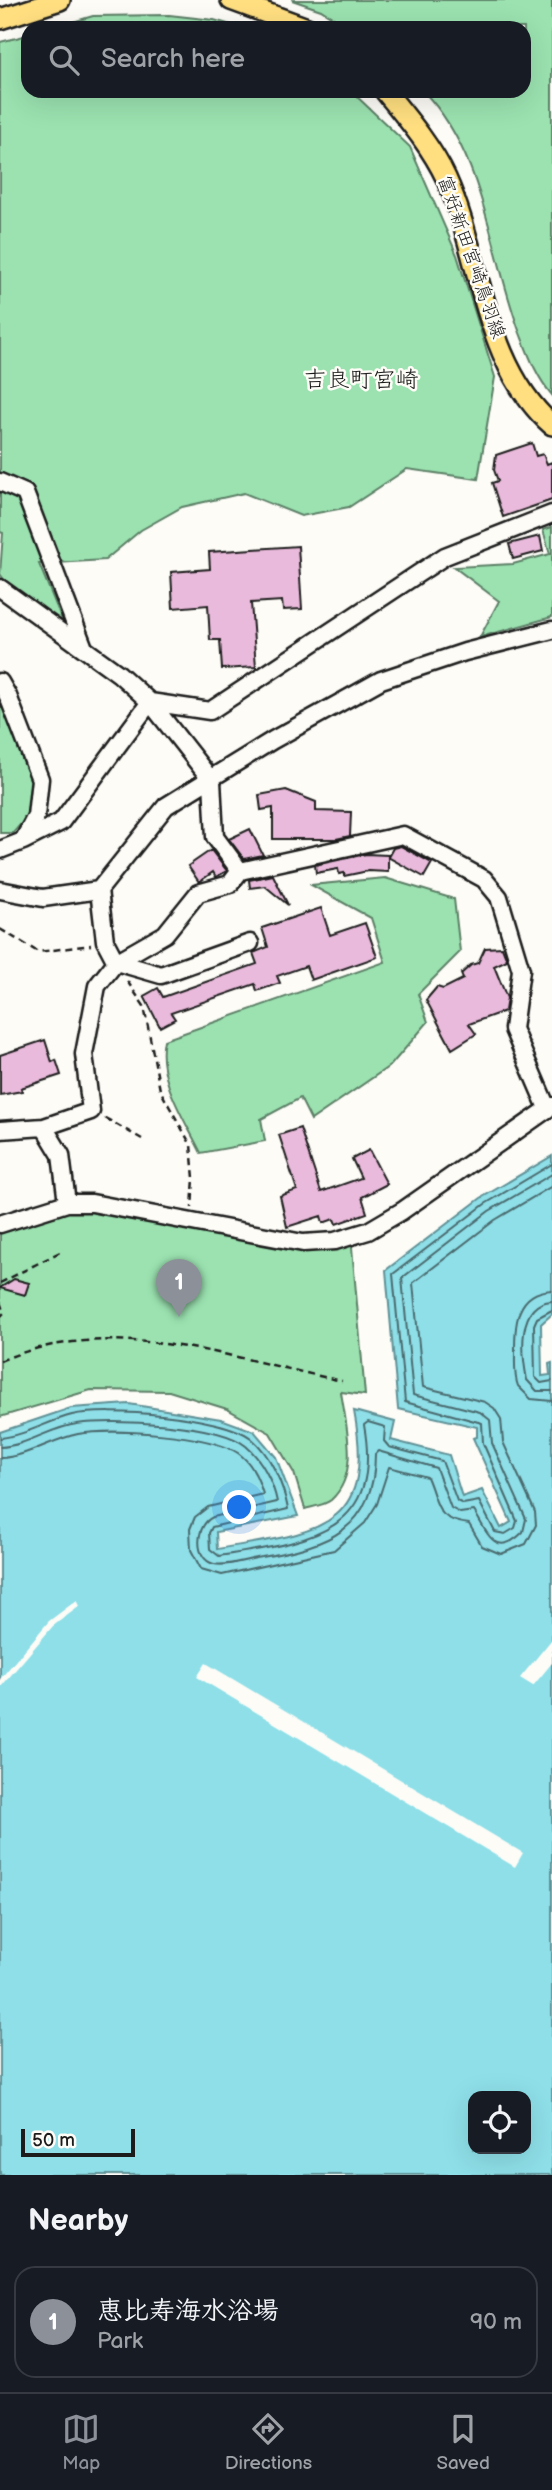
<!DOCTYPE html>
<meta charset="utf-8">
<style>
body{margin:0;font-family:"Balsamiq Sans","Klee One",sans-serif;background:#20242c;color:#f1f3f6}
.controls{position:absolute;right:21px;bottom:21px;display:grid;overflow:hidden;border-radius:14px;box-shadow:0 7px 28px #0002}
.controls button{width:63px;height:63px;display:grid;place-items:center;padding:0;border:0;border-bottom:2px solid #363941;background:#171b24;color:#f1f3f6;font:35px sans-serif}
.scale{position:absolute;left:21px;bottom:18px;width:114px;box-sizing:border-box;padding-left:7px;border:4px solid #1c1c1c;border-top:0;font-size:19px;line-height:24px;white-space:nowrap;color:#1c1c1c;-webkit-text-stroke:5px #fdfcf7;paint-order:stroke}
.you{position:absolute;left:240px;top:1508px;width:24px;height:24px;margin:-18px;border:5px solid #fff;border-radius:50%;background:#1a73e8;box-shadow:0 0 0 10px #1a73e833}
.badge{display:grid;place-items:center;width:46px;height:46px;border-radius:50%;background:#8c9099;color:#fff;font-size:23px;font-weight:700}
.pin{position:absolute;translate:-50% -58px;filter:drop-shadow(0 2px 4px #0008)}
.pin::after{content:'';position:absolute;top:37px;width:24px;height:21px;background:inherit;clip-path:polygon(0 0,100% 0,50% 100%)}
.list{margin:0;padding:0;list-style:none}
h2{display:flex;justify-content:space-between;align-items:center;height:91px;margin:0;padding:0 28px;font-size:30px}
h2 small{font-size:23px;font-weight:400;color:#9ea1a6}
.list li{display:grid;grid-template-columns:46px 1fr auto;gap:21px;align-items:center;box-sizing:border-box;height:112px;margin:0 14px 14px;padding:0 14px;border:2px solid #363941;border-radius:21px}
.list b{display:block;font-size:26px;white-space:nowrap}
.list p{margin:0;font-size:23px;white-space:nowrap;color:#9ea1a6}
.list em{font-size:23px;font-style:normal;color:#9ea1a6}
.icon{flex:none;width:38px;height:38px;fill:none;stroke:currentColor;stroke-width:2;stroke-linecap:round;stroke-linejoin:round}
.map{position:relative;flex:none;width:552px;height:2175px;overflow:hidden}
.search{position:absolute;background:#171b24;box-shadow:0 7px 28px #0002;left:21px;right:21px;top:21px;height:77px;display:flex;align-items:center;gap:18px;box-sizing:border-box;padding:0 24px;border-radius:21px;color:#9ea1a6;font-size:26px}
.sheet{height:217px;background:#171b24}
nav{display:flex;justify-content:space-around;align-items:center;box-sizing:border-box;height:98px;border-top:2px solid #363941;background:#171b24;font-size:19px;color:#9ea1a6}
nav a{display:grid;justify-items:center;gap:4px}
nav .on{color:#8c9099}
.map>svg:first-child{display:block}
</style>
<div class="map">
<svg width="552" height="2175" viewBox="0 0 552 2175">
<rect width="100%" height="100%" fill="#fdfcf7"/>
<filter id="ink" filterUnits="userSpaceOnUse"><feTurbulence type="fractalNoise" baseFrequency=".0143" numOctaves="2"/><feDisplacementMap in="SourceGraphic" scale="14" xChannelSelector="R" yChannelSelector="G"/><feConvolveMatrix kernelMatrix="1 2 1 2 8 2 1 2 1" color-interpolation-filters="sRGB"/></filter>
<g filter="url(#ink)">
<path fill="#9be2b0" stroke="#5c7f66" stroke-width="2" d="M292,0H552V395C536,376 529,356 520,333C490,254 485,154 423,91H524V28H349L321,10Z
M169,15L214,20L242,28H52L93,16Z
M28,35V91H351L410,147L457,255L495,377L478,479L407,469L349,507L301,516L244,493L182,507L141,530L105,560L39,564L65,627L11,589L0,574L3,533L0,532V42Z
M552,527V617L480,637L499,601L454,567L513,564L550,554L543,530Z
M0,697L33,777L27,817L13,833H0Z
M385,878L454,899L460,952L418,994L428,1022L391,1065L311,1120L300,1098L261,1119L265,1141L201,1153C185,1120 156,1078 164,1040L385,962L371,918L311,885Z
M67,1203L303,1243L351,1236L365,1395L341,1392C346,1426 360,1474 331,1500C325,1505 312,1507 305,1509L294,1473L270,1433L227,1409L169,1391L91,1390L0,1417V1224Z"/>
<path fill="#8edfe8" stroke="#609196" stroke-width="2" fill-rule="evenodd" d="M552,1156V1314L541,1324L542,1376L550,1375L549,1364L552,1363V2175H0V1432L71,1408L129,1404L221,1419L254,1431L276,1457L298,1516L216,1532L217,1549C315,1532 377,1532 354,1411L395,1422L391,1440L449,1455L462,1497L482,1490L501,1528L511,1522L473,1438L477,1437V1427L398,1409L386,1270L481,1198ZM473,2096H526V2149H473Z"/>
<path fill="#fdfcf7" d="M77,1600L80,1606L53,1626L0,1688V1679L49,1621Z
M552,1639V1663L533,1686L520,1678Z
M206,1663L523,1853L515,1867L197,1677Z"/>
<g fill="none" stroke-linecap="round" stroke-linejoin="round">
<path stroke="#4a6a6e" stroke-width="2" d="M552,1290C515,1292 515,1325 515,1353C515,1364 514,1376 518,1386L531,1399L552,1401
M552,1301C516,1303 522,1355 527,1380L537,1391H552
M552,1310L537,1318L534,1325L535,1377L541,1383L552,1381
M0,1438C24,1436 48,1421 72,1415C107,1407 223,1416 251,1438C271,1455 283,1484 288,1509L212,1527L209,1533L210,1549L219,1556C304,1542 384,1536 364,1425L368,1422L385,1427L384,1441L389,1447L442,1461L457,1501L463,1504L479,1501L495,1532L505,1534L515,1528L517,1521L483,1443L482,1423L405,1402L393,1274L485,1204L552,1164
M0,1447C27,1446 51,1427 77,1424C112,1419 219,1423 246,1446C262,1460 273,1482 277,1502L213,1517C196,1524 193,1559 214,1564C227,1567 248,1559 262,1557C327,1546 375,1530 375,1454L378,1451L436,1468L451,1508L460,1513L474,1511C487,1532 495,1560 523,1532L526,1519L492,1443L490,1420L480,1412L413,1395L402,1278L489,1211L552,1174
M0,1458C27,1457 52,1439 78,1434C113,1428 208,1434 238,1453C251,1462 259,1480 263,1494L208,1507L195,1517L190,1529L191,1550L201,1569L222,1575L334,1550L365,1523L377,1504L389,1467L427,1477C439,1504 434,1520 469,1524L482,1546L501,1554L526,1544L536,1525L535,1512L503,1442L501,1419L494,1408L485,1402L423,1387L413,1283L495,1220L552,1186"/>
</g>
<path fill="#e9badb" stroke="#1c1c1c" stroke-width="2" d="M532,443L536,456L543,454L547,464L552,462V500L503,517L492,483L498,481L494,470L496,455Z
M540,536L543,551L513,559L509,544Z
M298,546L302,609L283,610L282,601L251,603L256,667L222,669L220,640H210L208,605L173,608L171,572L210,569L209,552Z
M286,790L316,802V811L351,812L350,836L336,839H273V808L261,810L259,795Z
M250,829L263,855L244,859L229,839Z
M401,846L432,863L424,877L388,857L393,848Z
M211,850L227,871L216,877L213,872L199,882L188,866Z
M366,854L388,855V872L368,871L344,876V873L339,874L338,869L316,873L315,865Z
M273,875L288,905L265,886L250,888L249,880Z
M321,908L330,935L365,923L377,957L311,980L306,966L277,976L280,983L257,991L255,984L171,1013L175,1019L160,1027L144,996L158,988L163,997L257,964L253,953L268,947L262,928Z
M502,947L507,960L494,966L507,998L505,1011L469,1024L476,1034L452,1049L426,1000L437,987L443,989L463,979L461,974L471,965L478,963L485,948Z
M45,1040L52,1062L56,1060L61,1075L21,1088L22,1091L0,1095V1055Z
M300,1128L321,1192L361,1178L352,1159L369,1150L387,1184L362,1197L367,1213L336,1224L334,1219L323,1223L321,1216L287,1227L280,1196L297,1190L279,1135Z
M14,1279L29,1283L25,1295L0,1288Z"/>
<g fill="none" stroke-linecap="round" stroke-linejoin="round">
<defs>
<path id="minor" d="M0,482L25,493L84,648
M0,588L119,674L150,702L210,711L445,556L552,514
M0,682L8,696L40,779L36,816L23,841L0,850
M23,841L61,822L150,702L212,781L215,837L240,871
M0,890L43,898L99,890L166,806L273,740L381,680L465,652L552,630
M99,890L105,941L116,962L161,975L250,943
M44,1127L61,1155L67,1203
M0,1130L44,1127L91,1111L84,1054L97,986L116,962L165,934L198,893L230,884L240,871L403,835L484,879L499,897L521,970L513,1029L547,1108
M0,1224L67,1203H92L303,1243L335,1241L368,1231L402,1211L552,1106"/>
<path id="major" d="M231,0L307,28
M0,19L60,0
M385,91C407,118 431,146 446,178C482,258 483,364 552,425"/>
</defs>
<use href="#minor" stroke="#1c1c1c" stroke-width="21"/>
<use href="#major" stroke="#1c1c1c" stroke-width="24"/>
<path stroke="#1c1c1c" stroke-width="2.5" stroke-dasharray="7 5" stroke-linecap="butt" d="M0,929L38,952L91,945
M127,981L144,1006L160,1090L191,1145L194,1178L192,1208
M105,1118L142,1139
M0,1283L60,1252
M0,1302L4,1313L0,1317
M0,1361C109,1314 232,1358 342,1381"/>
<use href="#minor" stroke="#fdfcf7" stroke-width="16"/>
<use href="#major" stroke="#ffdf80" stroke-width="19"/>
</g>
</g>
<g text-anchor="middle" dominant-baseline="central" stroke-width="5" stroke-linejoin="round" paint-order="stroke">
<g font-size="19" fill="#1c1c1c" stroke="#fdfcf7">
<text transform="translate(471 257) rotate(71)">富好新田宮崎鳥羽線</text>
</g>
<g font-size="23" fill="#1c1c1c" stroke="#fdfcf7">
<text x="361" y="380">吉良町宮崎</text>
</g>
</g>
</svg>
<div class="controls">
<button><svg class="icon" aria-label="locate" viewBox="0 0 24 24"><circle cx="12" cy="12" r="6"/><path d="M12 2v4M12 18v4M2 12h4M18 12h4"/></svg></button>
</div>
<div class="scale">50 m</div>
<div class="you"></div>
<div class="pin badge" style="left:179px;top:1317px">1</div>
<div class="search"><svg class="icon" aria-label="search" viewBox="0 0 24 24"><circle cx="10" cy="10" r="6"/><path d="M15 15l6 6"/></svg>Search here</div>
</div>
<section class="sheet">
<h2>Nearby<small></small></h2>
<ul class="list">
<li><span class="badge">1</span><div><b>恵比寿海水浴場</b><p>Park</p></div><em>90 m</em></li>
</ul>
</section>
<nav>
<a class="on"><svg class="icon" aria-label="map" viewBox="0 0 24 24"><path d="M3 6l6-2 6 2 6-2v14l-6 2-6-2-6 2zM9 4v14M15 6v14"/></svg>Map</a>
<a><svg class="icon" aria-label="directions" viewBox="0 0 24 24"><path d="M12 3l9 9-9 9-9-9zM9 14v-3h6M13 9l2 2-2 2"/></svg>Directions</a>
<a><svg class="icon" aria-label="saved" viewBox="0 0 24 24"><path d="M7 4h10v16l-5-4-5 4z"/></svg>Saved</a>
</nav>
